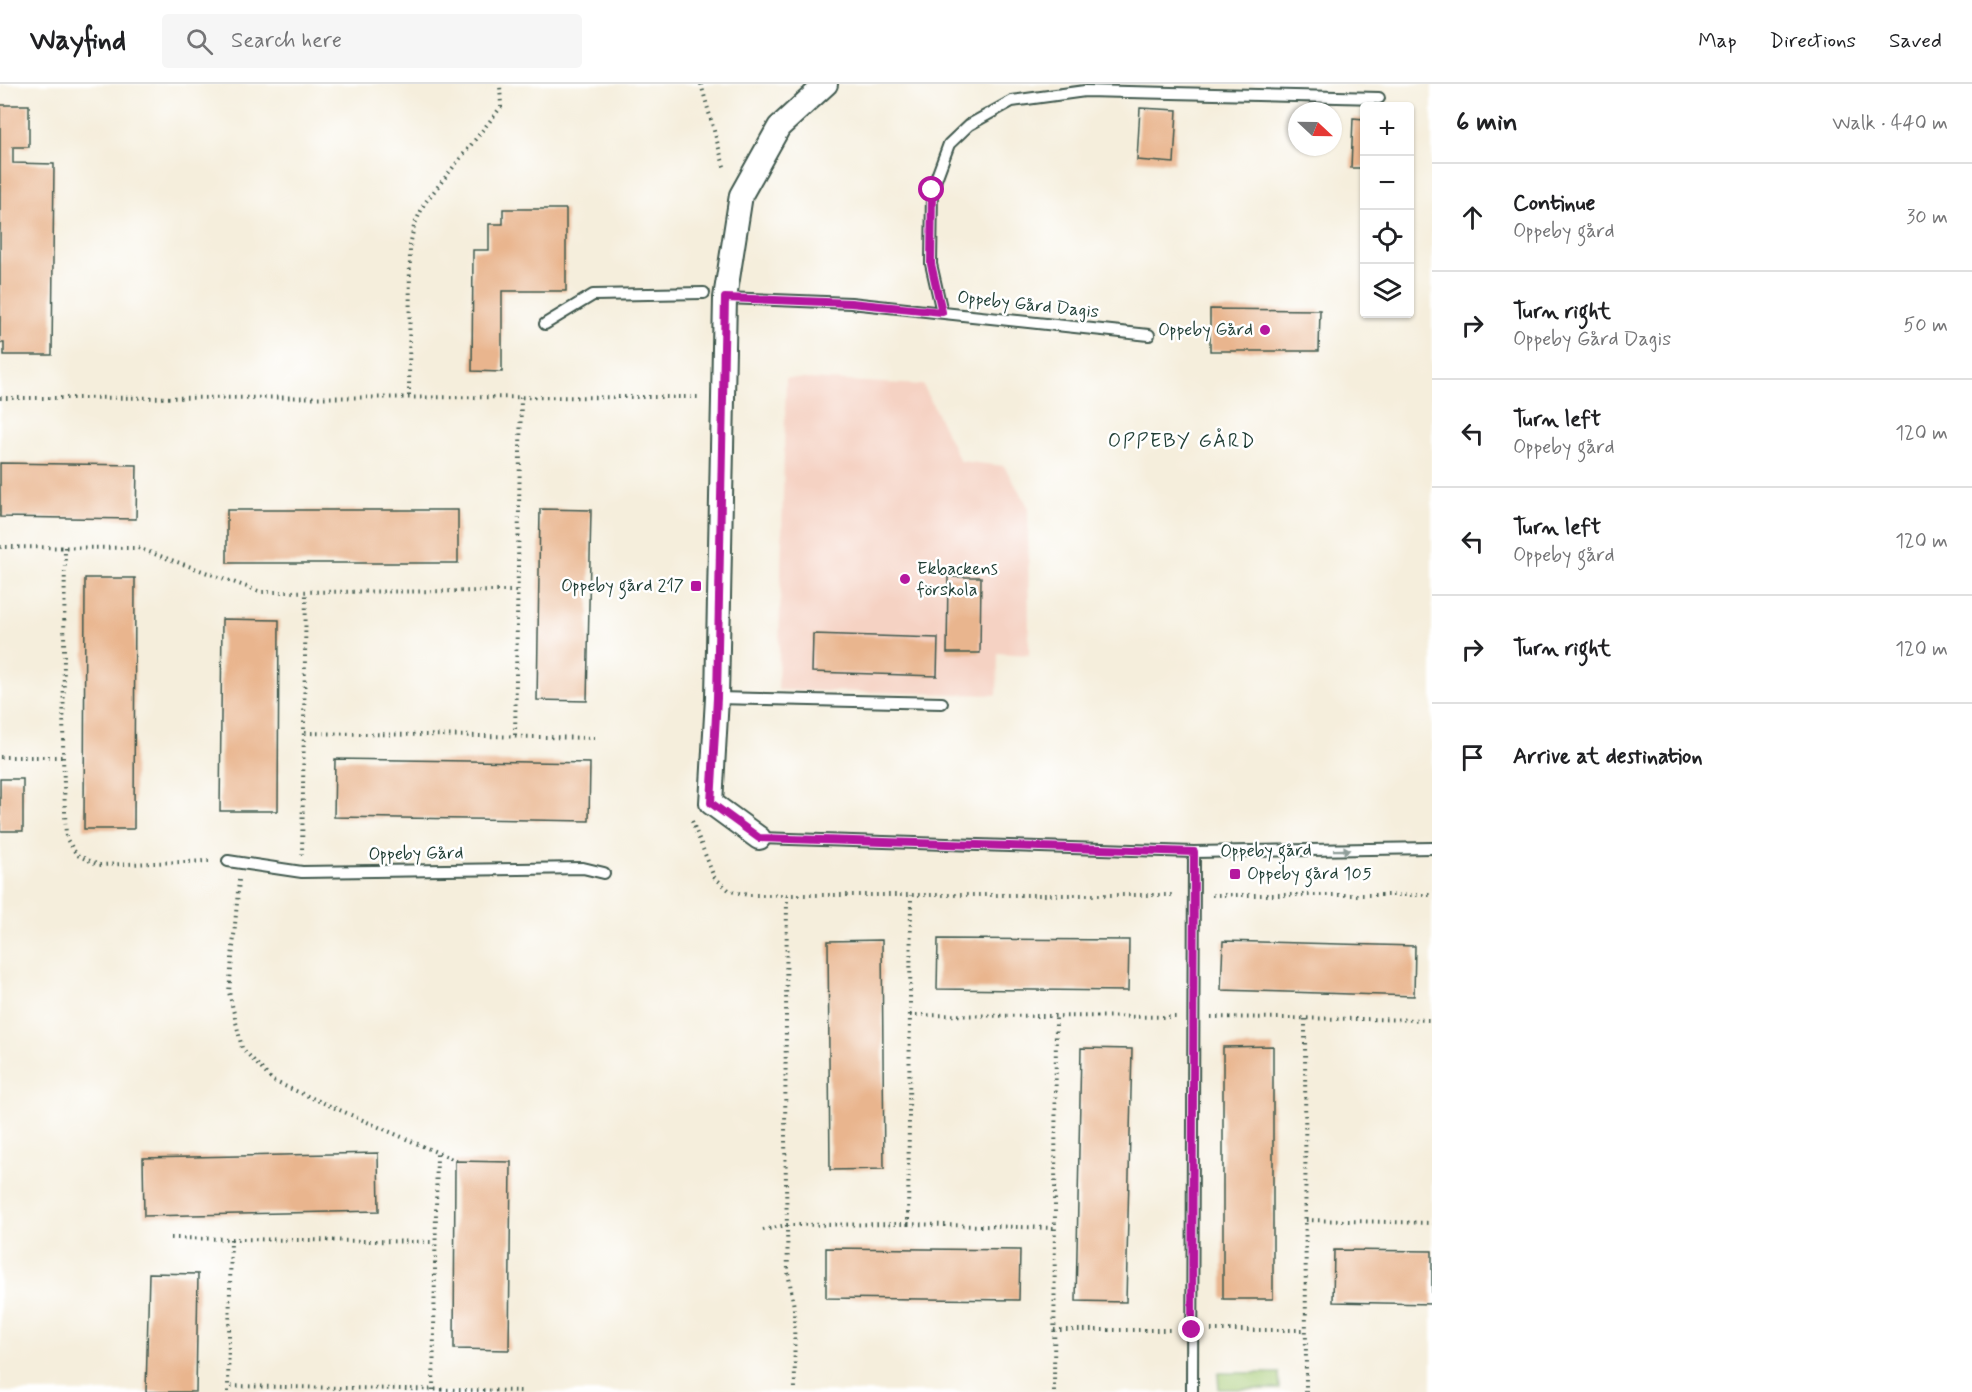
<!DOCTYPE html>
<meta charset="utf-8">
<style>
body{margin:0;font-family:Mynerve,sans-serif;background:#f6f6f6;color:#202124}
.controls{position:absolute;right:18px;top:18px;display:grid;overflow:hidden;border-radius:6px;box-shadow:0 2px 4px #0004}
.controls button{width:54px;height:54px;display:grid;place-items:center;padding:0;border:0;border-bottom:2px solid #e0e0e0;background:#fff;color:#202124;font:30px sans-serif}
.compass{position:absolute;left:1288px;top:18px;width:54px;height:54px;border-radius:50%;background:#fff;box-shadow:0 2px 4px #0004;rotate:112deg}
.stop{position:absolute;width:18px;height:18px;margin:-14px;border:4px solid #b5179e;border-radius:50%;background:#fff}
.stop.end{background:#b5179e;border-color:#fff;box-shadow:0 2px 6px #0008}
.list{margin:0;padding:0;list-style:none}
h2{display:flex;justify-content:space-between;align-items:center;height:78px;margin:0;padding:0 24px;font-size:26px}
h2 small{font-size:20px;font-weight:400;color:#757577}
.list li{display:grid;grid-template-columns:39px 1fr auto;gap:18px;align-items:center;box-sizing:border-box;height:108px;padding:0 24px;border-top:2px solid #e0e0e0}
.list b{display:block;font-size:22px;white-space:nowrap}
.list p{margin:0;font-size:20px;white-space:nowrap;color:#757577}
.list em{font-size:20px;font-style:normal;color:#757577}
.icon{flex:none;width:33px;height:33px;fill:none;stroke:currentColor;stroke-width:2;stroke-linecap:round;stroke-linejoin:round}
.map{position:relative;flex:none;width:1432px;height:1308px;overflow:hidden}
header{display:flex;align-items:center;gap:36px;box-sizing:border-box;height:84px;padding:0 30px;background:#fff;border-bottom:2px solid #e0e0e0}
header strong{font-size:28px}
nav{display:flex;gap:33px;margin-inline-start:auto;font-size:21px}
.search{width:420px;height:54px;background:#f6f6f6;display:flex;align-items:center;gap:15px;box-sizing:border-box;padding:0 21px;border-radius:6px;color:#757577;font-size:22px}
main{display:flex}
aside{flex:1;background:#fff}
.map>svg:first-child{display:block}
</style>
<header>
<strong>Wayfind</strong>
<div class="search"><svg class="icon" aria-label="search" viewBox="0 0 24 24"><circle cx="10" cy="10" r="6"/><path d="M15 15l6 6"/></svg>Search here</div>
<nav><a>Map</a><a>Directions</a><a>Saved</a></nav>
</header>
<main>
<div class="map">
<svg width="1432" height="1308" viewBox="0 0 1432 1308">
<rect width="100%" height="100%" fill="#fff"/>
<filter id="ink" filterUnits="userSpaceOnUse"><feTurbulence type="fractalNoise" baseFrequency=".0167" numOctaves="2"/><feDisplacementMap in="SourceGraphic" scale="12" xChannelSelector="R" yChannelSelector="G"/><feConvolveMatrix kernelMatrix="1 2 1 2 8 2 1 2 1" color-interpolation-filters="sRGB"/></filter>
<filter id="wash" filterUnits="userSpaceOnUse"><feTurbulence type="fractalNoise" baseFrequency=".008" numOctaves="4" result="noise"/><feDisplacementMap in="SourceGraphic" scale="24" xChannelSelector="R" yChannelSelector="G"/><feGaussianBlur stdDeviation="1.35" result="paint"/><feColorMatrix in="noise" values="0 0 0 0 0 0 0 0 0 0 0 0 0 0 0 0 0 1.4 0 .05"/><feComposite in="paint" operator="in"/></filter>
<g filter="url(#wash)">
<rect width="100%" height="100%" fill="#f5eedc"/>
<path fill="#f5d2c3" d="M786,294L923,301L960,377L1004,382L1028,422L1029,571L998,569L997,611L778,606Z"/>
<path fill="#a6ca74" stroke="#628454" stroke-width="1.5" d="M1218,1289H1279L1280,1305H1219Z"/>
<g id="blocks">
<path fill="#e9b58e" d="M0,21H29V63H13V79L54,80L52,271H4V259H0Z
M1140,24L1177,26L1174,79L1137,76Z
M1353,34L1364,35V84H1351Z
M503,125H566V207H502V288L472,287L473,166H489V140H503Z
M1210,225L1320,226L1319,267H1210Z
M0,379L137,381L136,435L0,433Z
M540,425L591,426L587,617L537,616Z
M227,426H458V479H227Z
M948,493H981L980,569H947Z
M85,494H135L134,745H84Z
M222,535L279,536L278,727H220Z
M813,550L938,554L937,592L812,588Z
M335,675L590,679L589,737L334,733Z
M0,695H23V747H0Z
M938,855L1129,856L1128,907L937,905Z
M882,856L884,1085L830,1086L828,857Z
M1223,857L1415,862L1414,912L1221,906Z
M1273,962V1215H1223V963Z
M1081,964L1132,965L1126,1218L1076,1217Z
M378,1069L379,1127L144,1132L143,1074Z
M455,1077L511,1078L509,1266L454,1265Z
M826,1164L1020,1166L1019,1216L826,1214Z
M1334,1166L1432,1167V1220L1333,1218Z
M149,1189L198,1190L196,1308H146Z"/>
</g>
</g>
<g filter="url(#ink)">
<use href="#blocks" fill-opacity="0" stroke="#3f584d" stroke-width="1.5"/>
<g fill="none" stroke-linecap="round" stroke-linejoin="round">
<defs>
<path id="service" d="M725,214L851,219L1149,251
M942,228L931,180L932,106L949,60L969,41L1012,17L1085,7L1379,14
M545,240L593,211L704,209
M717,614L942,619
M759,754L1194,768L1432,764
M228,777L302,788L583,784L604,789
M1192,1308L1194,768"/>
<path id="minor" d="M759,754L711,719L717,614L725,214L741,111L779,43L826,0"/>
</defs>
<use href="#service" stroke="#3f584d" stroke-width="14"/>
<use href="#minor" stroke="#3f584d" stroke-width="26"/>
<path stroke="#3f584d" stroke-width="4" stroke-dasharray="1.5 4.5" stroke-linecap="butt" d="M701,0L725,86
M409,312L410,162L414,142L424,120L501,23L500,0
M0,314L698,313
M0,463L138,464L261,508L518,507
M65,463L63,673L66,754L77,771L99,781L210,777
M305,649L598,654
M515,651L521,312
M0,673H63
M692,737L714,793L730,807L748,811H1175
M302,771L306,508
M239,796L229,908L242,964L273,997L457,1077
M787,811L785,1055L788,1188L794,1223L795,1308
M1212,811H1432
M910,931L1176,933
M1211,933L1432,936
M1305,935L1306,1308
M1306,1136L1432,1139
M908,1140L1055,1144
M763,1146L787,1141L908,1140L911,811
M171,1154L435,1158
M231,1155L228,1302L522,1307
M1054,1246H1173
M1211,1246H1306
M433,1306L437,1068
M228,1308V1302
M1054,1308L1056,931"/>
<use href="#service" stroke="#fff" stroke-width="10"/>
<use href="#minor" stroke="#fff" stroke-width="22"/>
</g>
<defs><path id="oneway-solid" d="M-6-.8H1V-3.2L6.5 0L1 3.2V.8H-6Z" transform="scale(1.5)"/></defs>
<use fill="#8f9e9a" href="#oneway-solid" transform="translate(1342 766) rotate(-1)"/>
</g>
<g fill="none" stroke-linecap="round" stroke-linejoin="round" filter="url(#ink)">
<path stroke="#b5179e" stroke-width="8" d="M932,106L931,180L942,228L851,219L725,214L717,614L711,719L759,754L1194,768L1192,1246"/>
</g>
<g fill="#b5179e" stroke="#fff" stroke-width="2">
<circle cx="1265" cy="246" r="6"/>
<circle cx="905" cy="495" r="6"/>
<rect x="690" y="496" width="12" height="12" rx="3"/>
<rect x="1229" y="784" width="12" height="12" rx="3"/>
</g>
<g text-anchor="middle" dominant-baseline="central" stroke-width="5" stroke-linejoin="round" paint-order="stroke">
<g font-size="18" fill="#1f3d34" stroke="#fff">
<text transform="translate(1028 221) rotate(6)">Oppeby Gård Dagis</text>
<text transform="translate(1266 767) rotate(-1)">Oppeby gård</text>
<text transform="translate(416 770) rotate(-1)">Oppeby Gård</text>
</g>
<g font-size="18" fill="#1f3d34" stroke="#fff" text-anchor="end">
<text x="1253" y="246">Oppeby Gård</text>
<text x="917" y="485" text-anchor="start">Ekbackens<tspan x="917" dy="21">förskola</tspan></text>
<text x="684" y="502">Oppeby gård 217</text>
<text x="1247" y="790" text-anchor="start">Oppeby gård 105</text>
</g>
<g font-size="20" letter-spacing="1.5" fill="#1f3d34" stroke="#fff">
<text x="1182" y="357">OPPEBY GÅRD</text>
</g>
</g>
</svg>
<div class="controls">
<button>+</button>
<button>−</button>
<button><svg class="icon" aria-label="locate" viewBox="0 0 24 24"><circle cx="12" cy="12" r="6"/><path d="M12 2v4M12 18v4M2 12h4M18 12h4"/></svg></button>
<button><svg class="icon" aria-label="layers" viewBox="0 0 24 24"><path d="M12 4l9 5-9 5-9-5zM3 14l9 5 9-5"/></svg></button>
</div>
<svg class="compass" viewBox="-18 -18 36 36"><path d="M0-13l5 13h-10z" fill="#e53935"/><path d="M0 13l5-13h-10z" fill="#757577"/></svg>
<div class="stop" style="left:932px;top:106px"></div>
<div class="stop end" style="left:1192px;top:1246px"></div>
</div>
<aside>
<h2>6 min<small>Walk · 440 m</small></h2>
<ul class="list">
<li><svg class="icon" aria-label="ahead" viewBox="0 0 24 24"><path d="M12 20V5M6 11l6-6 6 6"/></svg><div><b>Continue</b><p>Oppeby gård</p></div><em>30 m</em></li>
<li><svg class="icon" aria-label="right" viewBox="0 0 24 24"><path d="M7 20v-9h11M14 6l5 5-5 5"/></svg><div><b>Turn right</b><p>Oppeby Gård Dagis</p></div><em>50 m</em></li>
<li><svg class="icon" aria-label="left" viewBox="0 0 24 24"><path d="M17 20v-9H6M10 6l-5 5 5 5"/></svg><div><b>Turn left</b><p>Oppeby gård</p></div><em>120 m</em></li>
<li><svg class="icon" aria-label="left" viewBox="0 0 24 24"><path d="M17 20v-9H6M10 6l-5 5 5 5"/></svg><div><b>Turn left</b><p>Oppeby gård</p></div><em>120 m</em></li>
<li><svg class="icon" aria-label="right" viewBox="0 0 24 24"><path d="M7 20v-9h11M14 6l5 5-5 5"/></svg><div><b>Turn right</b></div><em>120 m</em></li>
<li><svg class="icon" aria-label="arrive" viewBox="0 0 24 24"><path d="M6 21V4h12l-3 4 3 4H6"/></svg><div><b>Arrive at destination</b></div></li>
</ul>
</aside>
</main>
